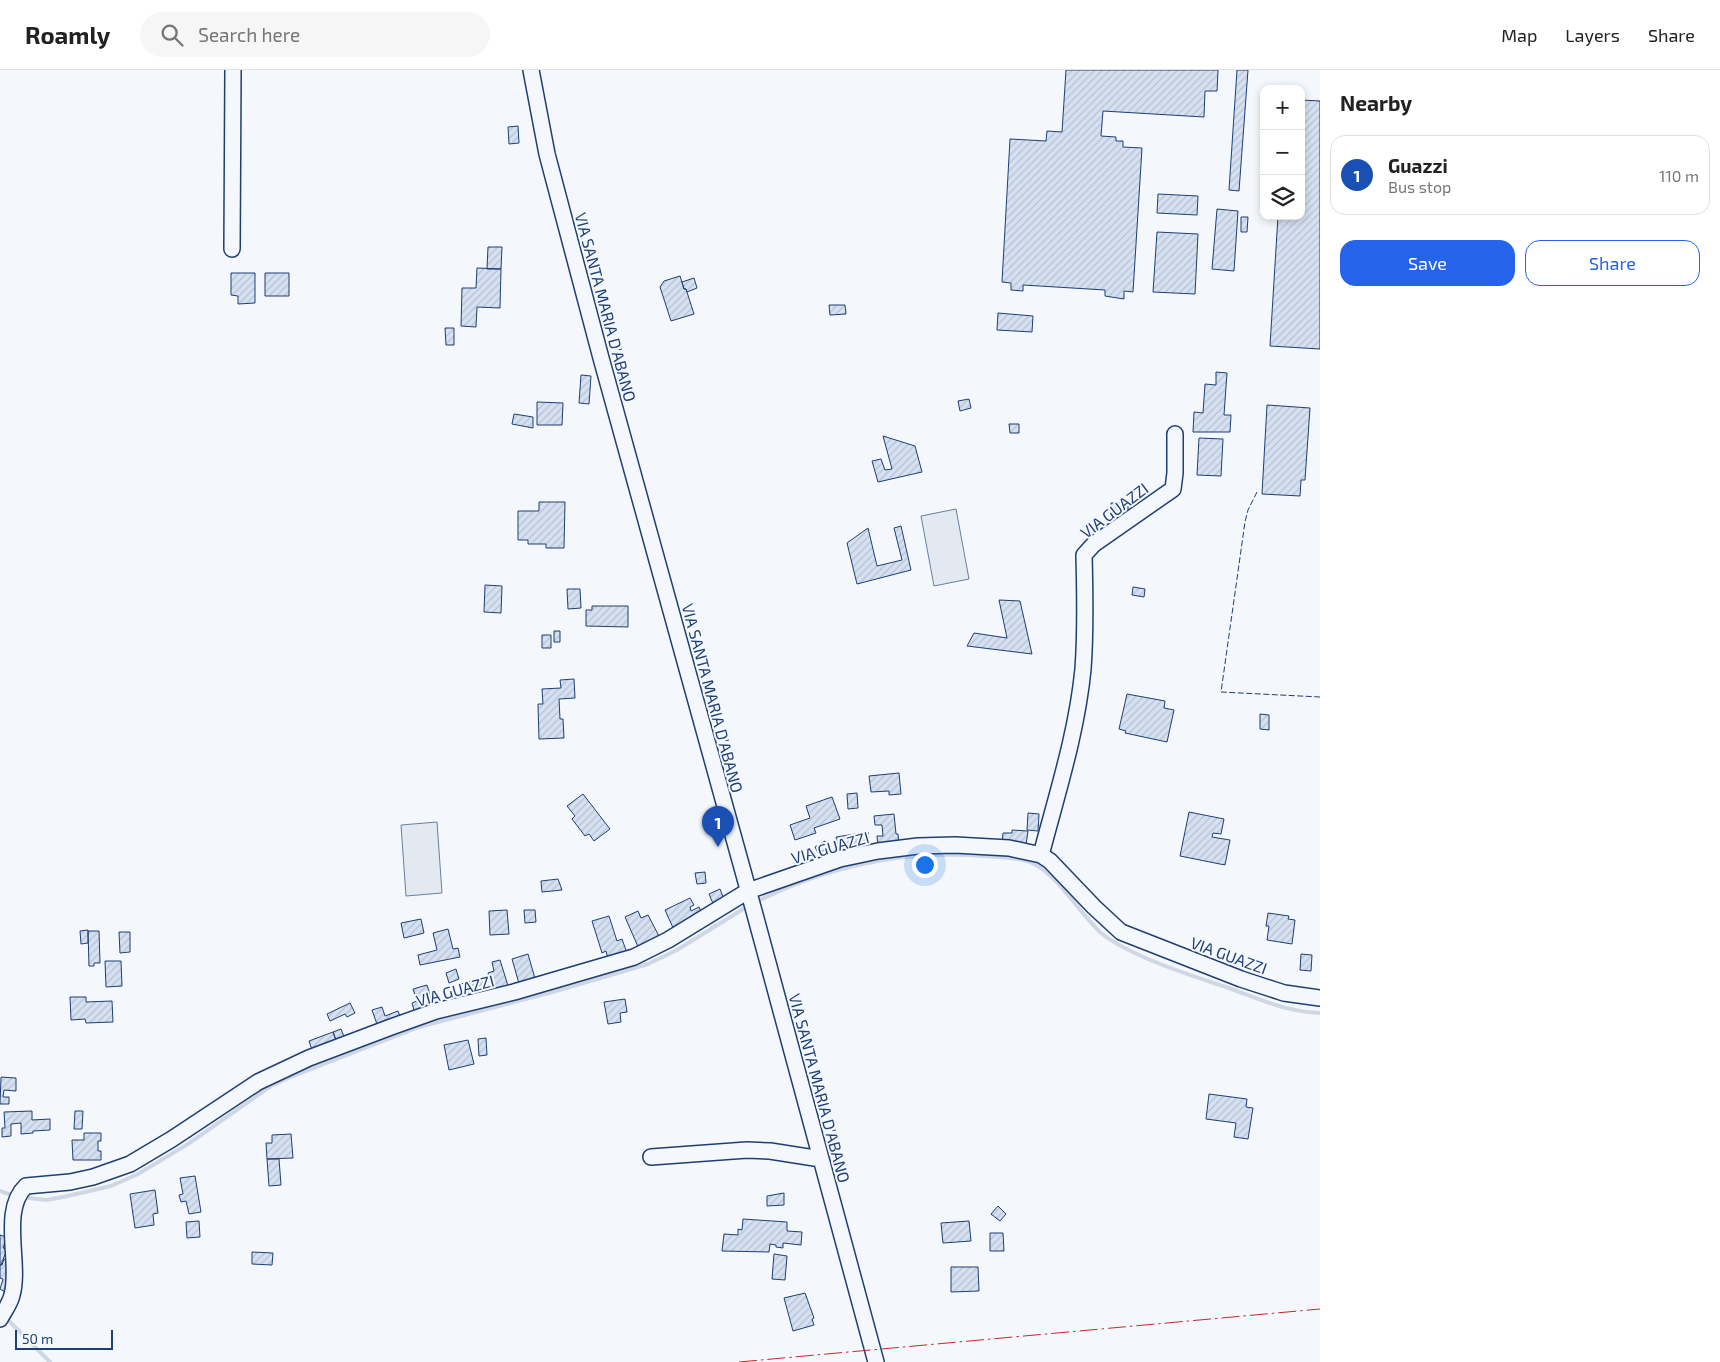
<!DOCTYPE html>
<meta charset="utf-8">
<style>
body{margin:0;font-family:"Exo 2",sans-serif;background:#f6f6f6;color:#222}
.controls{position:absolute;right:15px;top:15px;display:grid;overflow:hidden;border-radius:10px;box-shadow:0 2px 8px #0003}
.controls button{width:45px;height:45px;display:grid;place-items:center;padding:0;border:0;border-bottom:1px solid #e0e0e0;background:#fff;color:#222;font:25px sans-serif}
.scale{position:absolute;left:15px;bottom:12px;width:98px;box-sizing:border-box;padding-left:5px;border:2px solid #1d3f73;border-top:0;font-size:14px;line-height:18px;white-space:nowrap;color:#1d3f73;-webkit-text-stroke:4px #f4f7fb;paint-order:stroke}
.you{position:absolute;left:924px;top:794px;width:18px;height:18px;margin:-12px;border:4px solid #fff;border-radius:50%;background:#1a73e8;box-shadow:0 0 0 8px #1a73e833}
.badge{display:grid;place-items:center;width:32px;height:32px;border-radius:50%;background:#2563eb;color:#fff;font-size:16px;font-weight:700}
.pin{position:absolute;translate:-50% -41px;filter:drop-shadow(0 1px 2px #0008)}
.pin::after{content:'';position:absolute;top:26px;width:18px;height:15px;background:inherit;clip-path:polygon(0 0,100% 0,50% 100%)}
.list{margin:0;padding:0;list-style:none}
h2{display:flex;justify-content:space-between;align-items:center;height:65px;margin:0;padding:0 20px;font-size:21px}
h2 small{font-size:16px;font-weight:400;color:#767676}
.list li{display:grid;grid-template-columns:32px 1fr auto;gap:15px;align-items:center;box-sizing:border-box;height:80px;margin:0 10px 10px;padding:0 10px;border:1px solid #e0e0e0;border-radius:15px}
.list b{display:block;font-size:19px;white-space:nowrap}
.list p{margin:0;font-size:16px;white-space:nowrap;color:#767676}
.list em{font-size:16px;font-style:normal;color:#767676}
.actions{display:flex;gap:10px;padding:15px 20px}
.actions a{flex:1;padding:11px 0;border:1px solid #2563eb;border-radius:15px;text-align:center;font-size:18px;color:#2563eb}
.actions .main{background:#2563eb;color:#fff}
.icon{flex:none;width:28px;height:28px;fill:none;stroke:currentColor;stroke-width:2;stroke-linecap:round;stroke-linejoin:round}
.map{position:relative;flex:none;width:1320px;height:1292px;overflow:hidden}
header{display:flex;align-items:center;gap:30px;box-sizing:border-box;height:70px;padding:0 25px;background:#fff;border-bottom:1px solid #e0e0e0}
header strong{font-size:24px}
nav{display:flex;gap:28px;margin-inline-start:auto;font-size:18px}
.search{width:350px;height:45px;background:#f6f6f6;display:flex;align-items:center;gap:12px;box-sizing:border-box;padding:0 18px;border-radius:28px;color:#767676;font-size:19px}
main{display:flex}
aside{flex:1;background:#fff}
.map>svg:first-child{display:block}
</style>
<header>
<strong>Roamly</strong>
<div class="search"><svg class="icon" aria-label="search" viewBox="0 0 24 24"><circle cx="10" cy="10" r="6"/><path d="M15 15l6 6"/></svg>Search here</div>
<nav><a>Map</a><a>Layers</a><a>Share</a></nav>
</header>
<main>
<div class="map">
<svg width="1320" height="1292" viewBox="0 0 1320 1292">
<defs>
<pattern id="building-hatch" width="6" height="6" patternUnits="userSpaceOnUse" patternTransform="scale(1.25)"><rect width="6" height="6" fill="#d5e0f0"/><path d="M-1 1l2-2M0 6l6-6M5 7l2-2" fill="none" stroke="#b6c1d1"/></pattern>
</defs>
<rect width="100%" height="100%" fill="#f4f7fb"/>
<path fill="#e3e9f0" stroke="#687fa3" d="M956,439L969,509L934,516L921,446Z
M437,752L442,823L406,826L401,755Z"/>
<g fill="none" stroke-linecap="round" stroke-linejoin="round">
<path stroke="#cfd7e4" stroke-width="4" d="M756,832C827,796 904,780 984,786C999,787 1018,787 1032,793C1058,805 1080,844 1101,863C1112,872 1124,878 1137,884C1166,898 1196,907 1226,917C1257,928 1286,942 1320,943
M0,1121L14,1126
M21,1127L46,1130L63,1127L111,1116L138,1104L188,1074L271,1016L288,1008L419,957L556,921L648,894L677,880L748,836
M7,1249L50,1292"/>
</g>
<path fill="url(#building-hatch)" stroke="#1d3f73" d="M1066,0H1218L1217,21H1205L1204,47L1103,41L1101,66L1116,67V71H1123V77L1142,78L1133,222L1124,221V229L1105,226V220L1023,215V221L1011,220V213L1002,212L1010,69L1046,71L1047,61L1062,62Z
M1237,0H1248L1239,121L1229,120Z
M1301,30L1320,31V279L1270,276L1278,146H1301Z
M518,56L519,73L509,74L508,57Z
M1158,124L1198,126L1197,145L1157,143Z
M1217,139L1238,141L1234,201L1212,199Z
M1241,147H1248L1247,162H1241Z
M1157,162L1198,164L1195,224L1153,222Z
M488,177H502L501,199H487Z
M477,198L501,199L500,238L477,237L476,257L461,256L462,218H476Z
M231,203H255V233L238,234V226L231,225Z
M265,203H289V226H265Z
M680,206L684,219H686L694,244L671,251L660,217L664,211Z
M694,208L697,218L687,222L686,219H684L682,212Z
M829,235H845L846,244L830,245Z
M998,243L1033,246L1032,262L997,260Z
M445,258H454V275H446Z
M1216,302L1227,303L1224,345H1231L1230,362H1193L1194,342L1203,343L1205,314L1216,315Z
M581,305L591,306L589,334L579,333Z
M969,329L971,338L960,341L958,331Z
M537,332L563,333L562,355H537Z
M1267,335L1310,338L1305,410H1301L1300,426L1262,424Z
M514,344L533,347V358L512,354Z
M1009,354H1019V363H1010Z
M883,366L915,376L922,402L878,412L872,391L881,389L885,400L892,399Z
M1199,368L1223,369L1221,406L1197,405Z
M539,432H565L564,478H546V474H528V470H518V441H539Z
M1111,433H1128V443H1111Z
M901,456L911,500L857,514L847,473L868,458L877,496L902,490L894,458Z
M485,515L502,516L501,543L484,542Z
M1133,517L1145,519L1144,527L1132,525Z
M567,519H580L581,538L568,539Z
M999,530L1020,531L1032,584L967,576L974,563L1007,568Z
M592,536H628V557L586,556V540H592Z
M554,561H560V572H554Z
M542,565H551V578H542Z
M574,609L575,628L559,629L560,649H563L564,668L539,669L538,634H543L542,619L561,618L560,610Z
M1127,624L1165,631L1164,638L1174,640L1167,672L1125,663L1126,661L1119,659Z
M1260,644L1269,645V660L1260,659Z
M899,703L901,724L889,725V721L871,722L869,706Z
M857,723L858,738L848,739L847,724Z
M583,724L610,759L594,771L589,764L585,766L572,749L575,746L567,736Z
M832,727L840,749L814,758L816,763L795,770L790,755L810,748L806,736Z
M1189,742L1224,749L1221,764L1213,763L1212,767L1230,770L1225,795L1180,786Z
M1028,743L1039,744L1038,761L1027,760Z
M894,744L896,764H898L899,774L878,776L877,766H883L882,755H875L874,746Z
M1012,760L1028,761L1026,775L1002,773L1003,763H1012Z
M868,762L870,778L838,781L836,767Z
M825,771L829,778L818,783L815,777Z
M705,802L706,813L697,814L695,803Z
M558,809L562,820L542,822L541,811Z
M720,819L725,832L714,836L709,824Z
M690,828L694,835L690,837L691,841L699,837L703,846L674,860L665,840Z
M507,840L509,864L490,865L489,841Z
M524,840H535L536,852L525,853Z
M638,841L641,848L648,845L660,868L639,879L625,847Z
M1268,843L1289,846L1288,849L1295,850L1292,874L1267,870L1269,856H1266Z
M609,846L617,871L622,869L627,883L608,889L606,881L602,883L592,851Z
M421,849L424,863L404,868L401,853Z
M448,859L453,879L458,878L460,887L420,895L418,885L437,880L433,863Z
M88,860V873L81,874L80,861Z
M88,861H99L100,893H94V896H89Z
M119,862H130V882L120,883Z
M528,884L536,912L520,917L512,889Z
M1301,884L1312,885L1311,901L1300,900Z
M500,890L509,919L493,923L488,903L494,901L492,892Z
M105,891H121L122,916L106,917Z
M456,899L459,909L449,913L446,903Z
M484,907L489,923L465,930L461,914Z
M427,915L434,938L415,944L412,933L417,931L413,919Z
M70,927H86V932L112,931L113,952L86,953L85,949L71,950Z
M625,929L627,942L620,943L621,952L608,954L604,932Z
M350,933L355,943L347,947L345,944L330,951L327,944Z
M382,937L385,946L398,941L401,949L378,957L372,940Z
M341,959L345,969L337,972L333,962Z
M333,962L337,974L313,983L309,971Z
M486,968L487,985L479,986L478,969Z
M468,970L474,994L449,1000L444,975Z
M1,1007L16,1008V1021L4,1020L3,1027H9V1034H0Z
M1209,1024L1247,1029L1246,1037L1253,1038L1248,1069L1234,1067L1236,1053L1206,1049Z
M32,1041V1050L50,1049V1060L33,1061V1063L21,1064V1053L11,1054V1066L2,1067V1058H5L4,1042Z
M75,1041H83L82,1059H74Z
M84,1063H101V1071H98V1081H101V1090H73L72,1070H84Z
M291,1064L293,1088L267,1089L266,1073H272V1065Z
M267,1089H279L281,1115L269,1116Z
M195,1106L201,1142L189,1144L186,1131L181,1132L179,1125L183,1124L180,1108Z
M155,1120L158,1143L153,1144L154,1155L135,1158L130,1124Z
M784,1123V1135L767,1136V1126Z
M998,1136L1006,1144L1000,1151L991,1144Z
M743,1149L787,1152V1161L802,1162L801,1175L783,1173V1178L776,1177V1175L770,1174L769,1182L722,1181L724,1164L738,1165V1159L742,1160Z
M199,1151L200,1167L187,1168L186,1152Z
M969,1151L971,1171L943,1173L941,1153Z
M990,1163H1003L1004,1181H990Z
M0,1165L7,1167L3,1178L7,1179L1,1195L0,1194Z
M252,1182L273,1183L272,1195L252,1194Z
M774,1184L787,1186L785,1210L772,1209Z
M4,1189L11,1195L10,1225L0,1219L3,1209L0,1208V1195H2Z
M951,1197H978L979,1221L951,1222Z
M805,1223L814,1248L812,1249L814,1255L793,1261L784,1228Z"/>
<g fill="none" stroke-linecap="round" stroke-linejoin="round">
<defs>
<path id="minor" d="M531,0L547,84L601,288L754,841L876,1292
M232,179L233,0
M1041,785C1057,724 1077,662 1083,599C1086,561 1085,523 1084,485L1094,474L1173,419L1175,403V364
M651,1087L747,1080L770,1081L821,1089
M0,1249C4,1241 10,1234 12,1225C21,1194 0,1140 26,1116L70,1112L93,1107L130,1094L172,1069L258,1012L309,988L391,957L436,941L514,922L634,887L668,870L748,821L840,789L878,781L918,776L955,775L1009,778L1041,785L1050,791L1094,837L1121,862L1241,909L1284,923L1320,928"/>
</defs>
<use href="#minor" stroke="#1d3f73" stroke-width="18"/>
<use href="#minor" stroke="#f4f7fb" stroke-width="15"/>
<path stroke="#1d3f73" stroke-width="1" stroke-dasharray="6 2.5" stroke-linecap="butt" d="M1257,422L1248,440L1245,452L1221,622L1320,627"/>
<path stroke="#c62828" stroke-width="1" stroke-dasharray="18 4 2.5 4" stroke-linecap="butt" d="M739,1292L1320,1239"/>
</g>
<g text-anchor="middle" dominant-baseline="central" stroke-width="4" stroke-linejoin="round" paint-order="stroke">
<g font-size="16" fill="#1d3f73" stroke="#f4f7fb">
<text transform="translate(606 237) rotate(75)">VIA SANTA MARIA D'ABANO</text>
<text transform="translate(1114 440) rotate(-37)">VIA GUAZZI</text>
<text transform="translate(713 628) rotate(75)">VIA SANTA MARIA D'ABANO</text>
<text transform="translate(830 777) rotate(-16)">VIA GUAZZI</text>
<text transform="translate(1229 885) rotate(20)">VIA GUAZZI</text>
<text transform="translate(455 920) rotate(-15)">VIA GUAZZI</text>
<text transform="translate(820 1018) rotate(75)">VIA SANTA MARIA D'ABANO</text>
</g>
</g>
</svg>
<div class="controls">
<button>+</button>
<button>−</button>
<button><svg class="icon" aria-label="layers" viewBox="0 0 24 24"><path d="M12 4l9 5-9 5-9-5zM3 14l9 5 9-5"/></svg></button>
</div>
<div class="scale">50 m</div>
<div class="you"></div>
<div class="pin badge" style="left:718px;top:777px;background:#1a4fb4">1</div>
</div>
<aside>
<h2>Nearby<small></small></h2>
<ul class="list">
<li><span class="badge" style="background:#1a4fb4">1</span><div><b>Guazzi</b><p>Bus stop</p></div><em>110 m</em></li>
</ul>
<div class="actions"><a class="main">Save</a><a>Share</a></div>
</aside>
</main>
